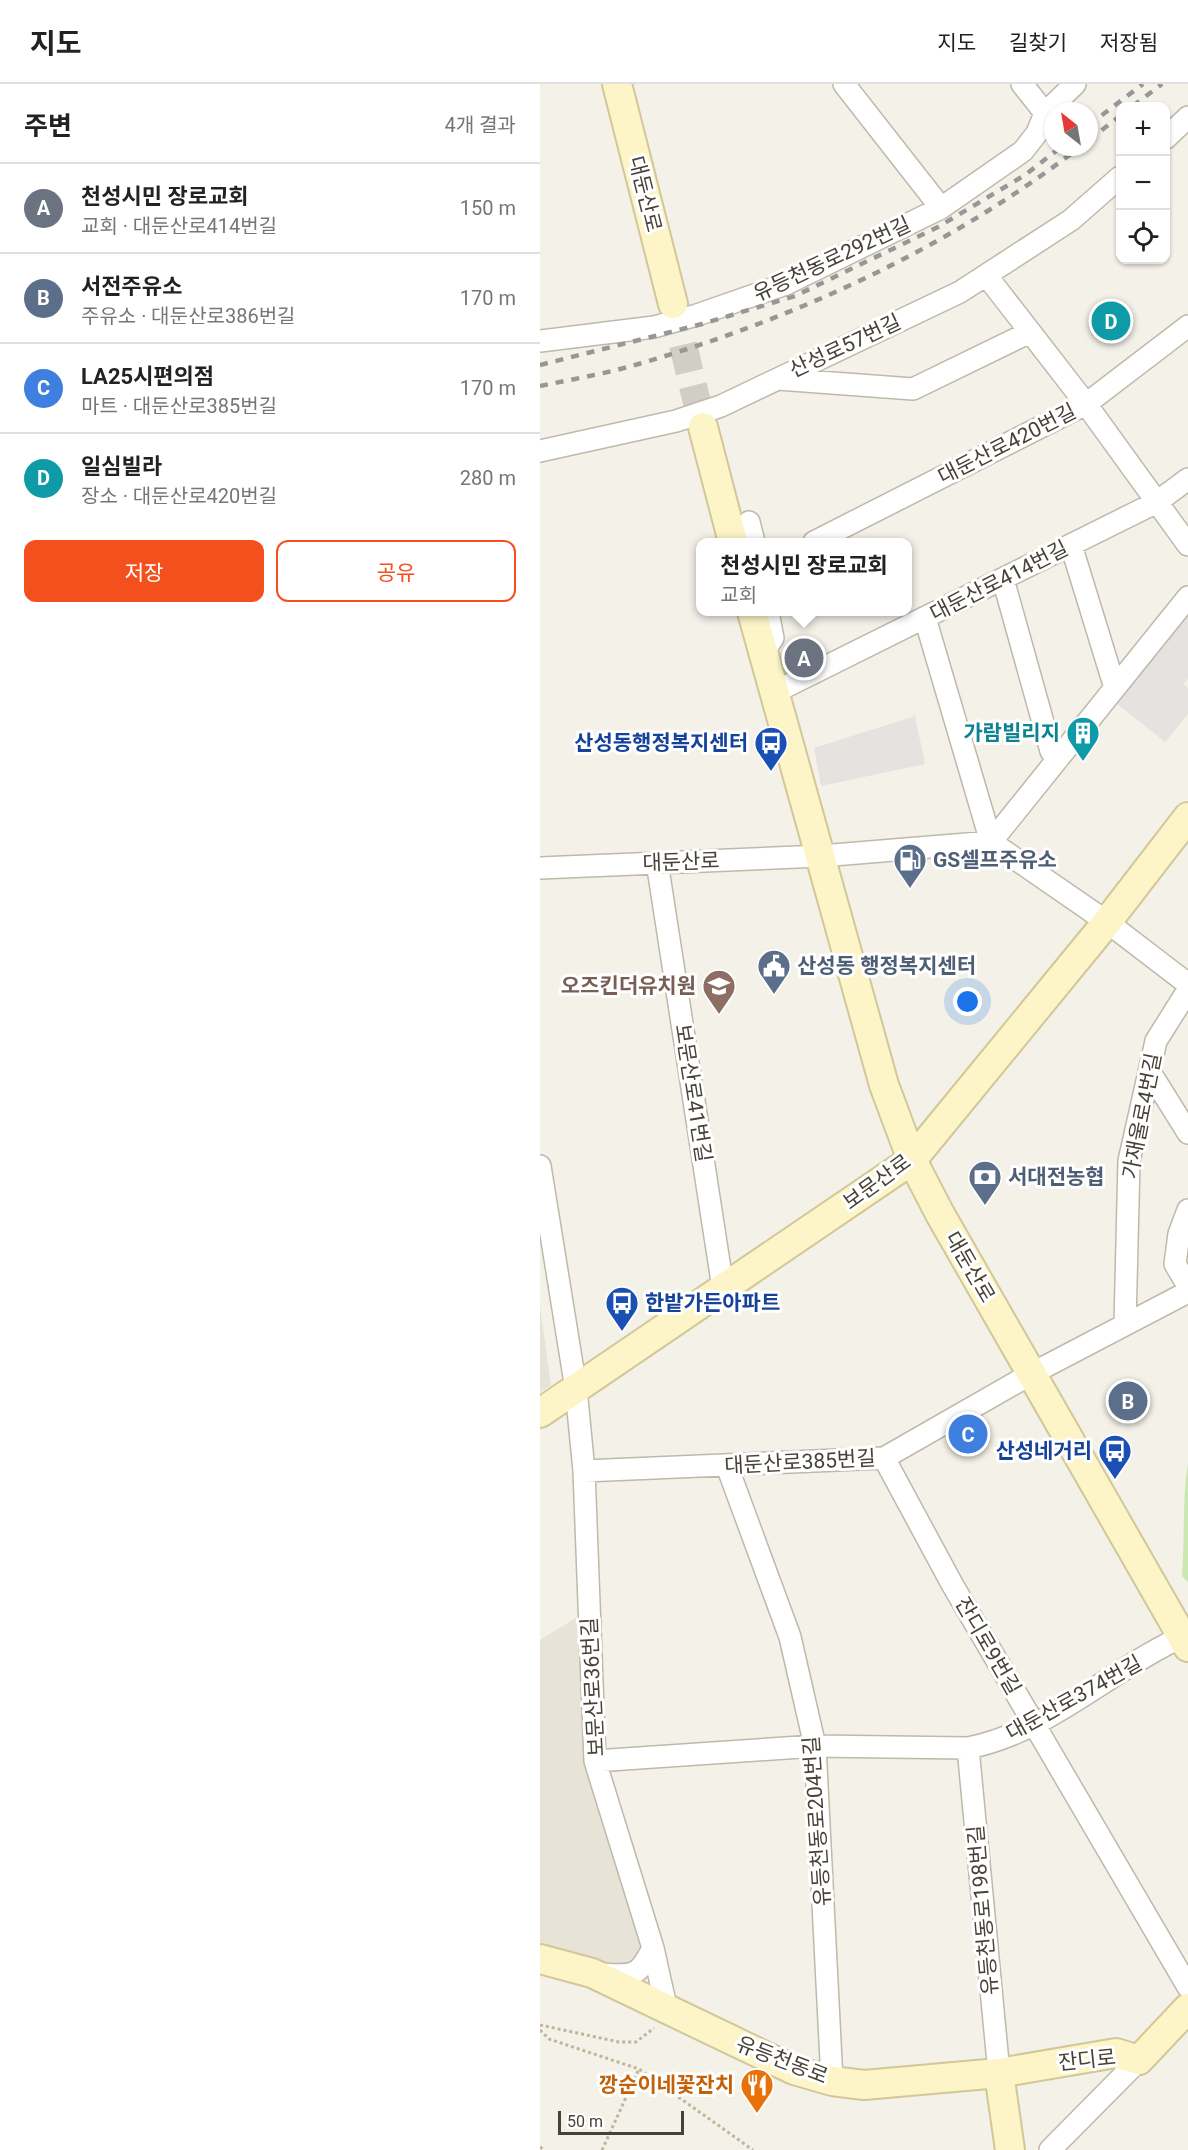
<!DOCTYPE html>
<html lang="ko">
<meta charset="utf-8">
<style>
body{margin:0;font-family:Roboto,"Noto Sans KR",sans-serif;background:#f2f2f2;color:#222}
.controls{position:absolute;right:18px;top:18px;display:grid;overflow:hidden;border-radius:12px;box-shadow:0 2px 4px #0004}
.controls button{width:54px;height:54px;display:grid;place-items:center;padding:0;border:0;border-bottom:2px solid #e0e0e0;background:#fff;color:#222;font:30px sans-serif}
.compass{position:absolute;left:504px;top:18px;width:54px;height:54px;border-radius:50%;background:#fff;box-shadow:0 2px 4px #0004;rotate:329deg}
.scale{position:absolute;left:18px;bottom:15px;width:126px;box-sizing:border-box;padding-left:6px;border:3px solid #474237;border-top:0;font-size:16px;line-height:21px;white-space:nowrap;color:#474237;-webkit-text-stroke:4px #fff;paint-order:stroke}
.you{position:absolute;left:428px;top:918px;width:21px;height:21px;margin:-15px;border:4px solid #fff;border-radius:50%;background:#1a73e8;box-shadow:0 0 0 9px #1a73e833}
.badge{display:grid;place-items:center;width:39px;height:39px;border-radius:50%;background:#f4501e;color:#fff;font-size:20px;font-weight:700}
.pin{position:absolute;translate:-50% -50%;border:3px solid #fff;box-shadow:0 2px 6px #0006}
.popup{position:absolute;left:156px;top:454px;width:216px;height:78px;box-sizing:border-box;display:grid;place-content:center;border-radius:12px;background:#fff;filter:drop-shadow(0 2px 4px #0005);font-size:20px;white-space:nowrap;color:#767676}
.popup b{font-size:22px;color:#222}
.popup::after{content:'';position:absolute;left:50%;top:100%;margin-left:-12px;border:12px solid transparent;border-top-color:#fff}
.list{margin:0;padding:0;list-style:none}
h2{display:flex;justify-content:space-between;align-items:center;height:78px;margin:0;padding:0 24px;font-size:26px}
h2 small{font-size:20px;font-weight:400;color:#767676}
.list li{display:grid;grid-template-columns:39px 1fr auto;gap:18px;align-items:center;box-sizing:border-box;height:90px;padding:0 24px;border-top:2px solid #e0e0e0}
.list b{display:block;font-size:22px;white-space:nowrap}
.list p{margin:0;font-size:20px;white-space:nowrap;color:#767676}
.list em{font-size:20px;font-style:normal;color:#767676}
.actions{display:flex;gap:12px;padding:18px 24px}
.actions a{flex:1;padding:14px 0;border:2px solid #f4501e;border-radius:12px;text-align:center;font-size:21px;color:#f4501e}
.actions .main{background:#f4501e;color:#fff}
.icon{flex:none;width:33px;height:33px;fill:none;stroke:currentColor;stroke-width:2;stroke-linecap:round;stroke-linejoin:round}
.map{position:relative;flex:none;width:648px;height:2066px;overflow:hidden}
header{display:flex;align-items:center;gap:36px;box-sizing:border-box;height:84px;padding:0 30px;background:#fff;border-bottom:2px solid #e0e0e0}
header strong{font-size:28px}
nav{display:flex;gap:33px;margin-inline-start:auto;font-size:21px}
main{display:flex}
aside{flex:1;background:#fff}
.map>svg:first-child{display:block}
</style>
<header>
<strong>지도</strong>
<nav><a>지도</a><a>길찾기</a><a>저장됨</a></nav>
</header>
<main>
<aside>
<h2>주변<small>4개 결과</small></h2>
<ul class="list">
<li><span class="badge" style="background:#6b7280">A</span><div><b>천성시민 장로교회</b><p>교회 · 대둔산로414번길</p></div><em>150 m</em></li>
<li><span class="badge" style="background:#5c6f8a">B</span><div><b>서전주유소</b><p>주유소 · 대둔산로386번길</p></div><em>170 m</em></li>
<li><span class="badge" style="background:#3f7fe0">C</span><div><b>LA25시편의점</b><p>마트 · 대둔산로385번길</p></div><em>170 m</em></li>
<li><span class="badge" style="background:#0f9aa8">D</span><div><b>일심빌라</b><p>장소 · 대둔산로420번길</p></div><em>280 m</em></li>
</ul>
<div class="actions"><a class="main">저장</a><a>공유</a></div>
</aside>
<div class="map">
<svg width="648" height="2066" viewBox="0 0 648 2066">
<rect width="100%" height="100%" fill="#f3f1e8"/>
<path fill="#e7e3d6" d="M0,1223L11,1301L0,1308Z
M49,1526L55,1677L113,1864L102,1885L0,1875V1556Z"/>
<path fill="#cae7b2" d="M648,1379V1498L642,1492C645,1454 642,1416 648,1379Z"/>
<path fill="#e5e3e0" d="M648,529V595L643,600L648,604V630L625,658L576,619Z
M375,632L385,680L281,702L274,664Z"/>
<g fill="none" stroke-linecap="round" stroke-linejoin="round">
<path stroke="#d1cec5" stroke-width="28" stroke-dasharray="28 14" stroke-linecap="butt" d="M133,220L163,343"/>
<defs>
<path id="street" d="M304,0L401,124
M482,0L505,29
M626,54L648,33
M446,191L546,320L648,461
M0,257L114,243L157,231L246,200L401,124L483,67L497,49L505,29L535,0
M238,295L373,305L490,248
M0,367L136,337L181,322L420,208L531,136L580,93
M209,438L214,458
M274,458L546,320L648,242
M531,461L575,604
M463,495L511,667L518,675
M385,534L451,758L567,838L648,900
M223,569L233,554L228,528
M233,609L617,418L648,395
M117,778L183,1204
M0,784L281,772L451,758L648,513
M610,988L648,1049
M0,1082L36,1305L44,1387L55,1677L113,1864L127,1927
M648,1126L639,1150L635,1180L648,1202
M585,1240L589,1077L616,957L648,906
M344,1374L412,1500L648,1903
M187,1382L250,1553L275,1662L292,1997
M44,1387L344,1374L491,1290L648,1208
M428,1664L459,1989
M55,1677L275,1662L428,1664C510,1648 573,1583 648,1550
M62,1890C94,1892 98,1893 113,1864
M510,2066L599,1976"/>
<path id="secondary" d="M77,0L133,220
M163,343L193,458
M212,528L344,1001L372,1076L400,1130L648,1563
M0,1329L372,1076L567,838L648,733
M0,1875L52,1889L254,1986L292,1997L324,2001L459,1989L576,1969L599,1976L648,1924
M459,1989L470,2066"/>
</defs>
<use href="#street" stroke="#bfb9ab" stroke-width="24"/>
<use href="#secondary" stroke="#d2c799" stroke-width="32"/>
<path stroke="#c0b69c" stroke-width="3" stroke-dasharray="3 3" stroke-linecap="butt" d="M0,1941L79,1958H96L114,1944
M0,1946L9,1955L99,1985L213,2066
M0,2063L4,2066
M62,2066L99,1985"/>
<use href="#street" stroke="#fff" stroke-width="21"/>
<use href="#secondary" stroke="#fdf5c8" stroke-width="28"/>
<path stroke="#979797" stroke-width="4.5" stroke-dasharray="8 8" stroke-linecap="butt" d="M593,22L622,0
M549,41L603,0
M549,56L580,32
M0,281L162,240L255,212L398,143L485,91L521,63
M0,302C34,295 69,289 102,279C259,233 410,163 540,63"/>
</g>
<defs>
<symbol id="building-pin" viewBox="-11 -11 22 30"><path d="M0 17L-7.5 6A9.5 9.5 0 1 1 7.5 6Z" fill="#0f9aa8" stroke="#fff"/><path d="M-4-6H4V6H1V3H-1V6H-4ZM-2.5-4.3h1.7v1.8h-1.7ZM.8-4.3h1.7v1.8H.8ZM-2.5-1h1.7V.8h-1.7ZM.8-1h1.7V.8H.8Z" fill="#fff"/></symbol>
<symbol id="bus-pin" viewBox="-11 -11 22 30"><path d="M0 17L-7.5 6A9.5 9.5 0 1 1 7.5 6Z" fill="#1a4fb4" stroke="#fff"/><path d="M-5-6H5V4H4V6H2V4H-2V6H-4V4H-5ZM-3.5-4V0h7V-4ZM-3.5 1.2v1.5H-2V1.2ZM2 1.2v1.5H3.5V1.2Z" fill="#fff"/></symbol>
<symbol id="fuel-pin" viewBox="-11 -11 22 30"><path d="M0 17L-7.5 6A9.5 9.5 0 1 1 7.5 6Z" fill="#5c6f8a" stroke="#fff"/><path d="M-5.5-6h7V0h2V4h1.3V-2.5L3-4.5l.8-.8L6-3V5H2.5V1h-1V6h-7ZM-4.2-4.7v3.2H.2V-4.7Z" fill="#fff"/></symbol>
<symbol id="civic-pin" viewBox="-11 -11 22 30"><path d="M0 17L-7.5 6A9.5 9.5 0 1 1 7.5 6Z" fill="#5c6f8a" stroke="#fff"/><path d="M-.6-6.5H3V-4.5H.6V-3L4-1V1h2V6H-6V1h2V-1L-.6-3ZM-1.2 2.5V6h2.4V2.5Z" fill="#fff"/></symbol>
<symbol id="school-pin" viewBox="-11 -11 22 30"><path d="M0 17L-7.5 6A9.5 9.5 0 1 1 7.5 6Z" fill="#8d6e63" stroke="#fff"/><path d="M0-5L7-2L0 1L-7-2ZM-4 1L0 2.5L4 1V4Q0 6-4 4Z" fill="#fff"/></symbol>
<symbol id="bank-pin" viewBox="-11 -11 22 30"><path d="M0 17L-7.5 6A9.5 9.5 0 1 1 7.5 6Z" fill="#5c6f8a" stroke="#fff"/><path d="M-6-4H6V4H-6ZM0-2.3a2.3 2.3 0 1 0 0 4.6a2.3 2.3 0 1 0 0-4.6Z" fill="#fff"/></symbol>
<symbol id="restaurant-pin" viewBox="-11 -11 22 30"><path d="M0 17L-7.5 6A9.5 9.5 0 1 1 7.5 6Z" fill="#e8710a" stroke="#fff"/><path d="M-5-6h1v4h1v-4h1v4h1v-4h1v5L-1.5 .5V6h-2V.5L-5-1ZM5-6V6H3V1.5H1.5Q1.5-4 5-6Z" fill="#fff"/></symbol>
</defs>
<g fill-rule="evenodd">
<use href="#building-pin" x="524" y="630" width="38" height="52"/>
<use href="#bus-pin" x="212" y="640" width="38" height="52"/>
<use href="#fuel-pin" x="351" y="757" width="38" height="52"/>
<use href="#civic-pin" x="215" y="863" width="38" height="52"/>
<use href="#school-pin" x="160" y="883" width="38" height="52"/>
<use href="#bank-pin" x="426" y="1074" width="38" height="52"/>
<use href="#bus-pin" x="63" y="1200" width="38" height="52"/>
<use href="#bus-pin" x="556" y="1348" width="38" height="52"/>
<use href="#restaurant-pin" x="198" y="1982" width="38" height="52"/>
</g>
<g text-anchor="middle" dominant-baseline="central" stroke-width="6" stroke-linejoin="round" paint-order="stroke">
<g font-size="21" fill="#474237" stroke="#fff">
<text transform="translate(105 110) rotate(76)">대둔산로</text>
<text transform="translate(292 175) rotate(-25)">유등천동로292번길</text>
<text transform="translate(305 262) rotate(-25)">산성로57번길</text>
<text transform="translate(467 360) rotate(-27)">대둔산로420번길</text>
<text transform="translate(459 497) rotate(-27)">대둔산로414번길</text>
<text transform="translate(141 778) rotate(-2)">대둔산로</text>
<text transform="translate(153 1009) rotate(81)">보문산로41번길</text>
<text transform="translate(602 1032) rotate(-79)">가재울로4번길</text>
<text transform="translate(337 1098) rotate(-36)">보문산로</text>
<text transform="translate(430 1183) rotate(60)">대둔산로</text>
<text transform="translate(260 1378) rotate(-3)">대둔산로385번길</text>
<text transform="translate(448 1562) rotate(60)">잔디로9번길</text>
<text transform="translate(53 1603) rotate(-93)">보문산로36번길</text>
<text transform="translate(534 1614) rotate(-29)">대둔산로374번길</text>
<text transform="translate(277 1737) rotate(-94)">유등천동로204번길</text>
<text transform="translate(443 1826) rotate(-95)">유등천동로198번길</text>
<text transform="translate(242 1976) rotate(21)">유등천동로</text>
<text transform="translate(547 1976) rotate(-6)">잔디로</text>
</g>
<g font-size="21" font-weight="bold" fill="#0d838f" stroke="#fff" text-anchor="end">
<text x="520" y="649">가람빌리지</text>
</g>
<g font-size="21" font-weight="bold" fill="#164399" stroke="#fff" text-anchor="end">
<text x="208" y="659">산성동행정복지센터</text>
<text x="105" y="1219" text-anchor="start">한밭가든아파트</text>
<text x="552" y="1367">산성네거리</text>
</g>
<g font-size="21" font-weight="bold" fill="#4e5e75" stroke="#fff" text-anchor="start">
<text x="393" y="776">GS셀프주유소</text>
<text x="257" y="882">산성동 행정복지센터</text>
<text x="468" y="1093">서대전농협</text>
</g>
<g font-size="21" font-weight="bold" fill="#785e54" stroke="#fff" text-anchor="end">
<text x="156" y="902">오즈킨더유치원</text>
</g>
<g font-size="21" font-weight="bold" fill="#c56008" stroke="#fff" text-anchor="end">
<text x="194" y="2001">깡순이네꽃잔치</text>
</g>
</g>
</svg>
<div class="controls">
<button>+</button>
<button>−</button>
<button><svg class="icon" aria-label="locate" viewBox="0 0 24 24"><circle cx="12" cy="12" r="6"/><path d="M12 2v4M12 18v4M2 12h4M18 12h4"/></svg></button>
</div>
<svg class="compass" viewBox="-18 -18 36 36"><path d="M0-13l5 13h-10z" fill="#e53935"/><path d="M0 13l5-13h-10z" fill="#767676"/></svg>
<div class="scale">50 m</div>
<div class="you"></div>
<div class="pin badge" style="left:264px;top:574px;background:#6b7280">A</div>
<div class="popup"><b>천성시민 장로교회</b>교회</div>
<div class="pin badge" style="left:588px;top:1317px;background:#5c6f8a">B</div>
<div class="pin badge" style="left:428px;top:1350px;background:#3f7fe0">C</div>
<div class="pin badge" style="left:571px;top:237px;background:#0f9aa8">D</div>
</div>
</main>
